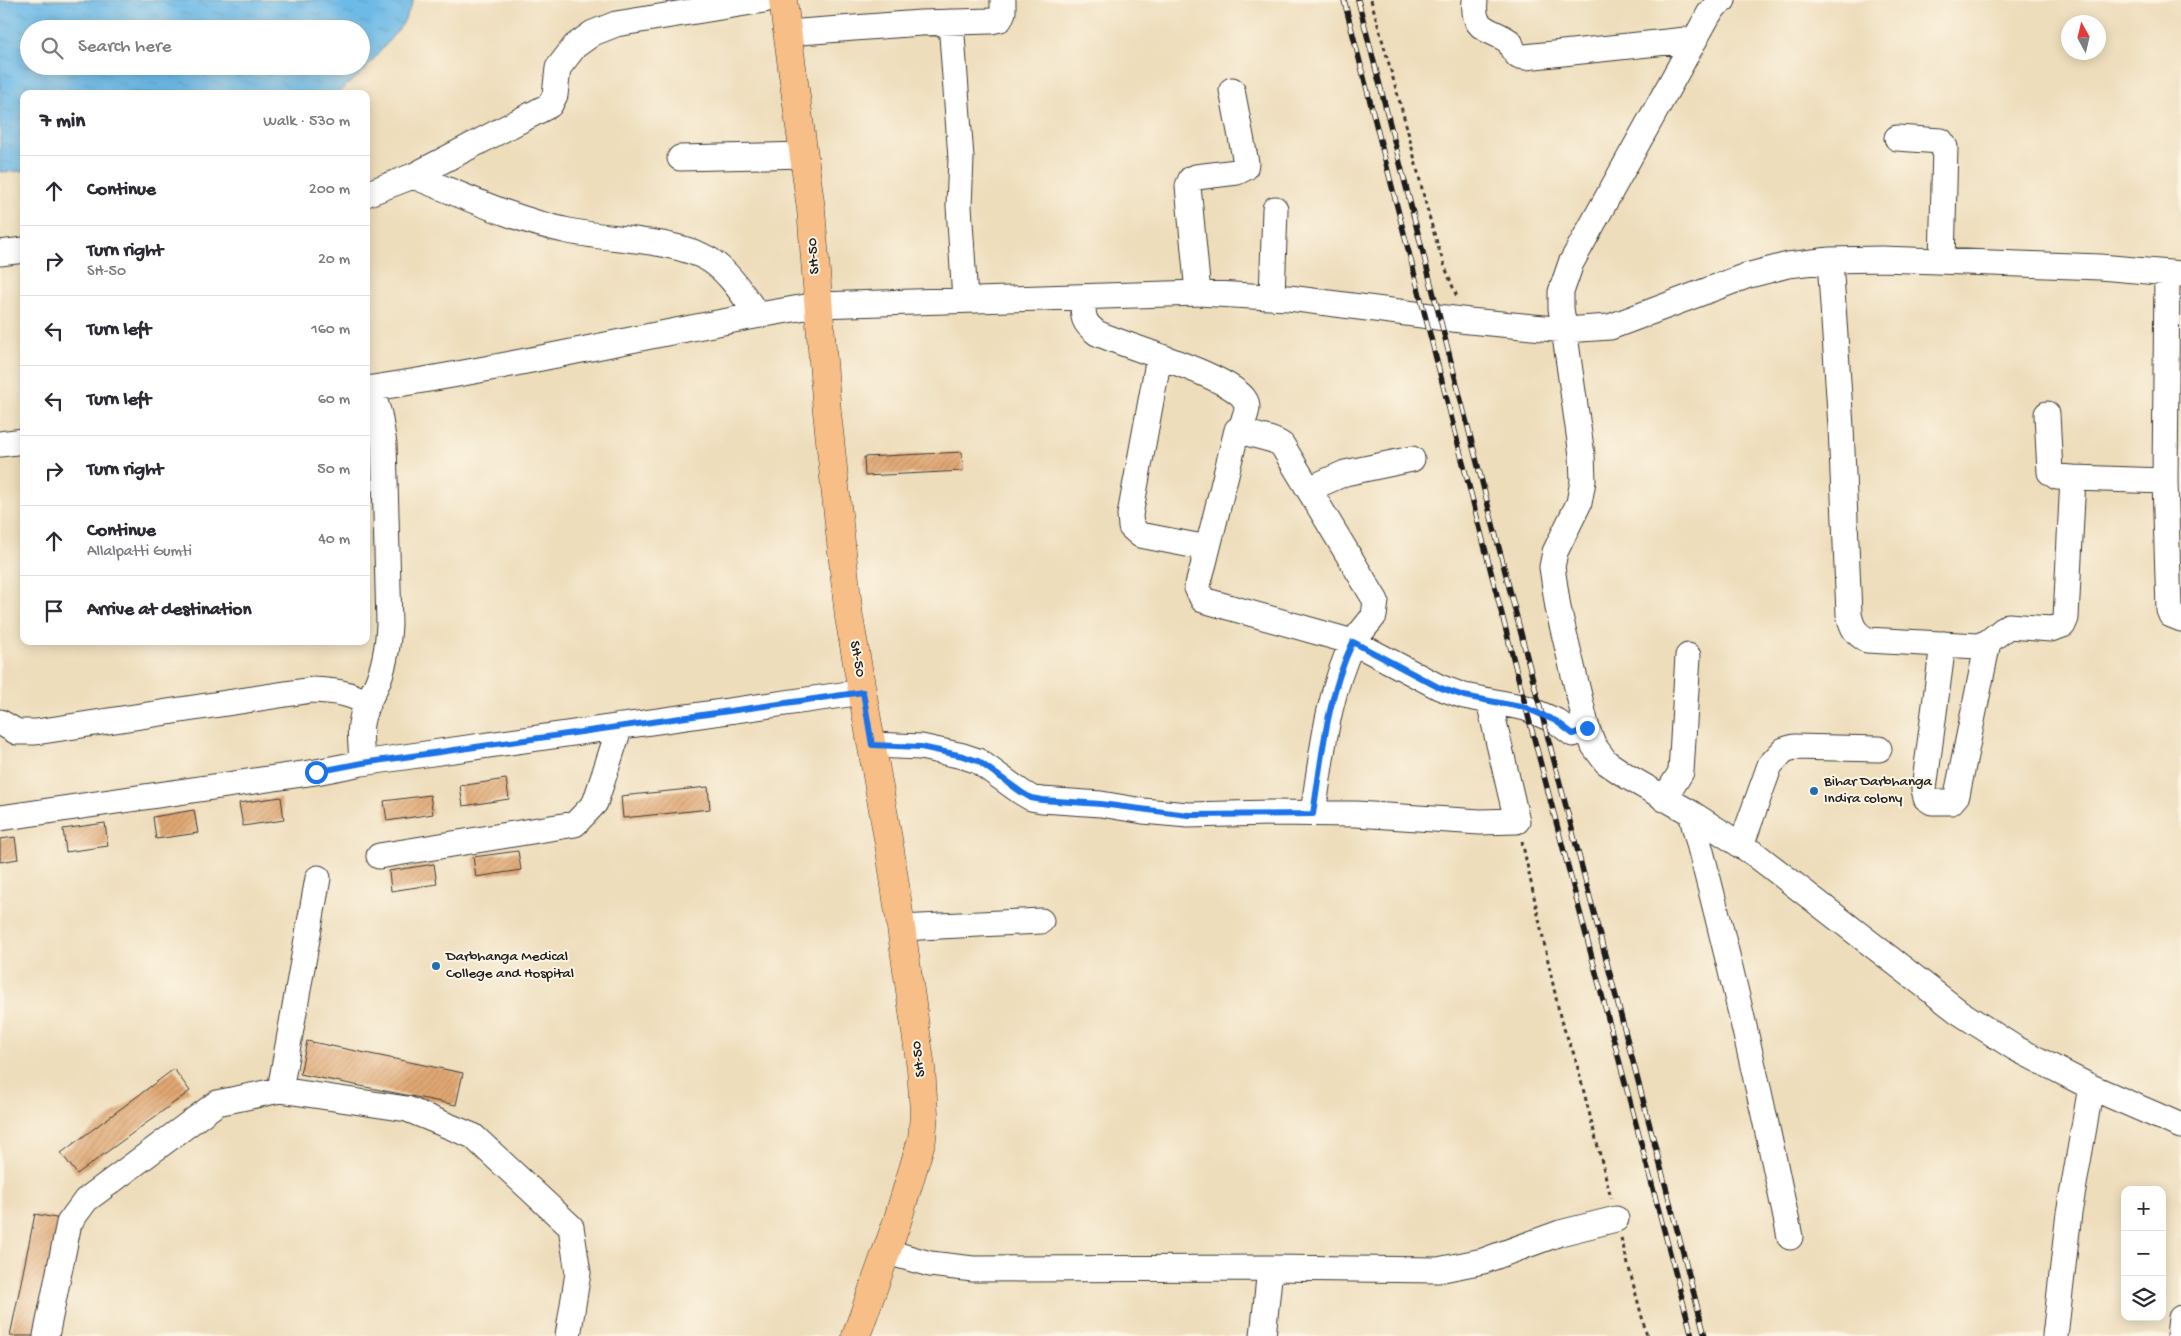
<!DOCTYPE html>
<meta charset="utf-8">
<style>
body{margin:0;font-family:"Gochi Hand",sans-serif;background:#f2f2f3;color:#2b2b33}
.controls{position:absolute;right:15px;bottom:15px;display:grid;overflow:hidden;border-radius:10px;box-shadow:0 2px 12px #0003}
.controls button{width:45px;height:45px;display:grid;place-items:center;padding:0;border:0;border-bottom:1px solid #e1e1e2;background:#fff;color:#2b2b33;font:25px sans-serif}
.compass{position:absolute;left:2061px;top:15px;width:45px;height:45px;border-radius:50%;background:#fff;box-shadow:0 2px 12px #0003;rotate:352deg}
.stop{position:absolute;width:15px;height:15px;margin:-11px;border:4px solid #1a73e8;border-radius:50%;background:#fff}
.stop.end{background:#1a73e8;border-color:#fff;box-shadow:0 1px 5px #0008}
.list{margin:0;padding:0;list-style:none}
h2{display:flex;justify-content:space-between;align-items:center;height:65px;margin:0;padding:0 20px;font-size:21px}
h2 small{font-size:16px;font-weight:400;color:#7c7c81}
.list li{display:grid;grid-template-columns:32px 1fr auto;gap:15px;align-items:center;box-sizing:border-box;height:70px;padding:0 20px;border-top:1px solid #e1e1e2}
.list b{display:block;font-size:19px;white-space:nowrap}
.list p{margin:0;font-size:16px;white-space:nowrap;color:#7c7c81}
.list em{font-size:16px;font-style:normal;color:#7c7c81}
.icon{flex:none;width:28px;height:28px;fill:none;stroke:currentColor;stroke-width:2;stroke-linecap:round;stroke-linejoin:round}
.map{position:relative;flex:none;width:2181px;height:1336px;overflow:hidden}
.search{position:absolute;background:#fff;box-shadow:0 2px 12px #0003;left:20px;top:20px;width:350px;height:55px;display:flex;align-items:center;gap:12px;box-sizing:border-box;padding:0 18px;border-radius:28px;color:#7c7c81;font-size:19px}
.panel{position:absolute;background:#fff;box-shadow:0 2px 12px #0003;left:20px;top:90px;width:350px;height:555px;border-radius:10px}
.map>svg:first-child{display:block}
</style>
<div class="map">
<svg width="2181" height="1336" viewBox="0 0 2181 1336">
<defs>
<pattern id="water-ripples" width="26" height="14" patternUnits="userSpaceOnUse" patternTransform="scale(1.25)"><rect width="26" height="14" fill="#6dbae7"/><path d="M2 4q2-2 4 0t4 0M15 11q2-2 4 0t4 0" fill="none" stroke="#5e9fc6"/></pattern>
<pattern id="building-hatch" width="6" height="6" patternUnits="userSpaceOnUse" patternTransform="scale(1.25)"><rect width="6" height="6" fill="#e0a773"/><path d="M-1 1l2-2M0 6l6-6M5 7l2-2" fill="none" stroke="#c08f63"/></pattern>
</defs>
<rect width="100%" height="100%" fill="#fcf5e5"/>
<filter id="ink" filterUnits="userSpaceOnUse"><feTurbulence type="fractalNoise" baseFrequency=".02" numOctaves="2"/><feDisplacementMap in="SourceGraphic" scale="10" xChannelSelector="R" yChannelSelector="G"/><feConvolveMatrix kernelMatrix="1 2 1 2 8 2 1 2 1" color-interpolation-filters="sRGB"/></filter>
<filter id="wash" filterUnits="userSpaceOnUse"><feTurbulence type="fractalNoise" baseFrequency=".0096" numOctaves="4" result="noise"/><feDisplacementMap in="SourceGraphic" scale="20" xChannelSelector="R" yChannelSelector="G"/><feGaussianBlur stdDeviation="1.12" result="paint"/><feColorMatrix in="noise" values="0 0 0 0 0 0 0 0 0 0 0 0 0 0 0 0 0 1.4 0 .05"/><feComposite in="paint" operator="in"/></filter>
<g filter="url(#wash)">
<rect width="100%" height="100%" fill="#edb"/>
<path fill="url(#water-ripples)" stroke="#446b82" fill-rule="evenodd" d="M0,0H414L402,25L364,71L336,94H24V171L0,172ZM29,29H361V66H29Z"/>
<g id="blocks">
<path fill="url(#building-hatch)" d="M962,452L963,471L865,476L864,457Z
M506,779L509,799L463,806L460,786Z
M708,787L710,809L623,818L621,796Z
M430,795L433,814L387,821L384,801Z
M281,797L284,820L243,826L239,803Z
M194,810L198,833L156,839L153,817Z
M105,823L108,846L66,852L63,829Z
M15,837L18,859L0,862V839Z
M518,851L521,870L476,877L473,857Z
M434,864L437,884L391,891L389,871Z
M307,1041L463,1073L456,1105L300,1074Z
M174,1069L190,1091L77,1174L61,1153Z
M35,1214L61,1219L38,1336H10Z"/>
</g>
</g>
<g filter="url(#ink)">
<use href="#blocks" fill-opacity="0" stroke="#3c3934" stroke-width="1"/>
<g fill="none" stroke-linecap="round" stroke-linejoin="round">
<defs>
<path id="minor" d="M1475,0C1472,32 1488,27 1510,42L1513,50L1518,56L1525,57L1695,39
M1723,0L1717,4L1709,14L1571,263L1561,292V308L1582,455L1583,481L1579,503L1555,552L1552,567L1558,608L1587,729L1594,746L1606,762L1628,777L1691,813L1756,855L1959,1012L2015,1048L2091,1087L2181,1126
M951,22L961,158L959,206L965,300
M787,33L921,23L991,21L1000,19L1003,12V0
M1897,138L1941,141L1945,147L1942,261
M680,158L804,155
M413,176L550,105L555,95L558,68L575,46L593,33L616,24L764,0
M366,194L413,176C462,195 512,219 564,230C605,240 674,238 710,260C730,273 743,295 757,314
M0,253L24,250
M1830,260L1841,427L1849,614C1852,628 1855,633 1867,640L1978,646L1988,642L2008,626L2051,629L2063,625L2066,618L2073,478L2165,481L2167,273
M1198,293L1188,186L1191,179L1196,177L1237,172L1245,168L1246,163L1232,90
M1272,297L1275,209
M1083,298C1083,316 1082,322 1097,333C1127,347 1231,376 1245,400C1251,410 1241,420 1242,430C1254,438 1270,436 1282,445L1376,601L1374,616L1353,642L1439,687L1464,696L1526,708L1556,721L1573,734L1587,729
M1159,357L1130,515L1131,527L1140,535L1197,546L1203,550L1204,563L1197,588L1203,600L1353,642C1327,696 1322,755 1313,813
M366,389C518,367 667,329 818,305L1198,293L1289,298L1469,321L1565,330L1610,327L1746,276L1788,265L1830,260L1882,259L2100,267L2181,274
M2047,414L2050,472L2057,477L2073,478
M0,444L24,441
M2165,481L2169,610L2171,615L2181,619
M1309,489L1345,473L1412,459
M1204,563L1237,430
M1943,644L1924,789L1926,798L1932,802H1951L1957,795L1988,642
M0,722L17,732H36L312,690C332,691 349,692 366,703
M872,745L921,747L963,756L978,761L1021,792L1031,798L1042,800L1101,804L1143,811L1188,815L1270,813L1356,814L1480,822L1517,821L1489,701
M362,763C362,751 359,736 361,724C363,710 369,700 375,688C384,669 388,645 389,624L384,444L379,414L371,389
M1664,799L1681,772L1688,656
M1691,813C1728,953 1761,1095 1790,1237
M0,818L316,772L362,763L863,692
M1741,846L1770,765L1784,750L1794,747L1879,749
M379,856L575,824L595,803L620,726
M901,928L1041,921
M280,1090L318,878
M887,1252L930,1264L973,1269L1270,1268L1263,1336
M1270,1268L1438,1270L1483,1261L1560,1233L1616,1219
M46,1336L69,1223L86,1200L217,1103L280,1090L407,1109L473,1136L571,1227L578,1273L568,1336
M2055,1336L2069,1213L2091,1087
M2179,1336L2181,1318"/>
<path id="major" d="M783,0L811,209L827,412L849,617L890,850L921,1068L924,1113L922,1139L897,1222L856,1336"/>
</defs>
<use href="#minor" stroke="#3c3934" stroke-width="27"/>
<use href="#major" stroke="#3c3934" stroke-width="29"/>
<path stroke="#3c3934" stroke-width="3" stroke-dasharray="4 4" stroke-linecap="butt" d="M1371,0C1383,43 1395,85 1407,128C1422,187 1433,243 1458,299
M1522,841L1561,1021L1575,1057L1611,1198
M1621,1238L1647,1336"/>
<use href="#minor" stroke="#fff" stroke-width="25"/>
<use href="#major" stroke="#f7be87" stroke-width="28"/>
<defs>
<path id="rail" d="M1344,0L1526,708L1692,1336
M1358,0L1542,715L1705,1336"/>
</defs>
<use href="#rail" stroke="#1c1c1c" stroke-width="5.5"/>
<use href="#rail" stroke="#fcf5e5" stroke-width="4" stroke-dasharray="11" stroke-linecap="butt"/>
</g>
</g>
<g fill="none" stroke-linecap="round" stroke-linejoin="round" filter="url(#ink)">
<path stroke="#1a73e8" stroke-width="6" d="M316,772L362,763L863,692L872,745L921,747L963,756L978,761L1021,792L1031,798L1042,800L1101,804L1188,815L1313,814C1322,756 1327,696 1353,642L1438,687L1464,696L1526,708L1556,721L1573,734L1587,728"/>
</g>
<g fill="#1f6fb2" stroke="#fcf5e5" stroke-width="2">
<circle cx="1814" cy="791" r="5"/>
<circle cx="436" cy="966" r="5"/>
</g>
<g text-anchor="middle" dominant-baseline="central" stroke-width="4" stroke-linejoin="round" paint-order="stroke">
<g font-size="15" fill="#1c1c1c" stroke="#fcf5e5">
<text transform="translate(814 256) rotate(-94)">SH-50</text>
<text transform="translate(857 659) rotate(80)">SH-50</text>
<text transform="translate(919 1059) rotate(-97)">SH-50</text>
</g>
<g font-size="15" fill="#1c1c1c" stroke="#fcf5e5" text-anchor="start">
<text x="1824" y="782">Bihar Darbhanga<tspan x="1824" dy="17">Indira colony</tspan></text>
<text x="446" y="957">Darbhanga Medical<tspan x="446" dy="17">College and Hospital</tspan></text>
</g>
</g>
</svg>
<div class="controls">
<button>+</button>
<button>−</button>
<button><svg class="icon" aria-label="layers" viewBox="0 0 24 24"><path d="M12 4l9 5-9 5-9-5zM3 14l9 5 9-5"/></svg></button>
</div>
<svg class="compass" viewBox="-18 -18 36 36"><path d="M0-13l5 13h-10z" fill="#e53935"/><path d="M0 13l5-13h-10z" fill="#7c7c81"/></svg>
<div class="stop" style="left:316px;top:772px"></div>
<div class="stop end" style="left:1587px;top:728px"></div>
<div class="search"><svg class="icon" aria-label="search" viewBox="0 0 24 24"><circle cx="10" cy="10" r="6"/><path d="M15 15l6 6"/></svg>Search here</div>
<section class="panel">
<h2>7 min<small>Walk · 530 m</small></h2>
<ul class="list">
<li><svg class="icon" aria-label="ahead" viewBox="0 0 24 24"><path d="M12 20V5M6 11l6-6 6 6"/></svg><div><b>Continue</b></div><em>200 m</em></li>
<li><svg class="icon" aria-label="right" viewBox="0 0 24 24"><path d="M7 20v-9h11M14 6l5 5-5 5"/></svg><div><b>Turn right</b><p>SH-50</p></div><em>20 m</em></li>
<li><svg class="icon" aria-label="left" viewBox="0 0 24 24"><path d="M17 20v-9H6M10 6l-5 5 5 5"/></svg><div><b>Turn left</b></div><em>160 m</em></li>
<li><svg class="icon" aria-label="left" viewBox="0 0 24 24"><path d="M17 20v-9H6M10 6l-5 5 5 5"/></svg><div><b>Turn left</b></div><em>60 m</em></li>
<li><svg class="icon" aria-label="right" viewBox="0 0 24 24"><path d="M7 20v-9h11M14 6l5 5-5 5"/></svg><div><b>Turn right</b></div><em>50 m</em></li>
<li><svg class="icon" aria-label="ahead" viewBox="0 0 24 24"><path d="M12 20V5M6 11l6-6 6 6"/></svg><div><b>Continue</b><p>Allalpatti Gumti</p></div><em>40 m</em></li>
<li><svg class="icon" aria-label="arrive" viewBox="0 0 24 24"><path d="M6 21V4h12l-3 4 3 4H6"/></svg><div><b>Arrive at destination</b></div></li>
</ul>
</section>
</div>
